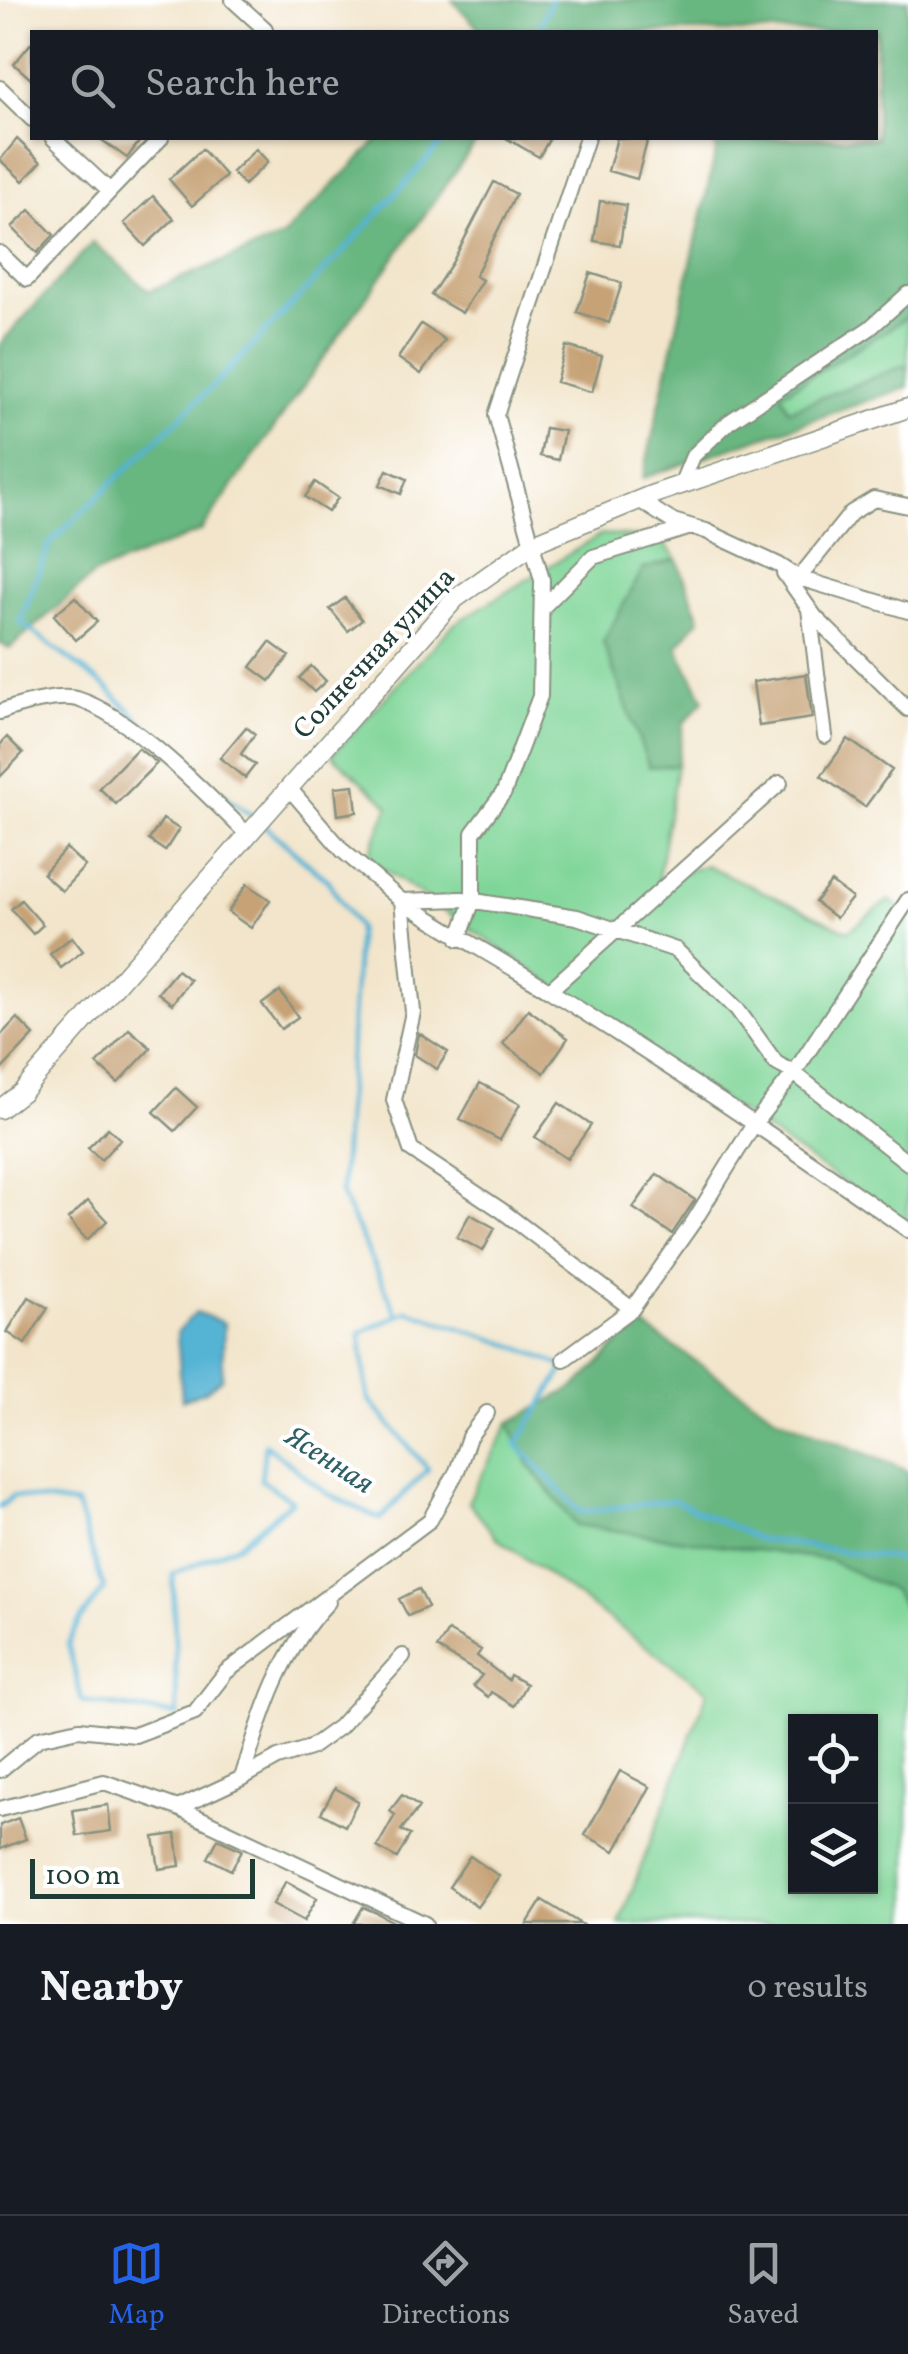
<!DOCTYPE html>
<meta charset="utf-8">
<style>
body{margin:0;font-family:Vollkorn,serif;background:#242831;color:#f1f3f6}
.controls{position:absolute;right:30px;bottom:30px;display:grid;overflow:hidden;border-radius:0px;box-shadow:0 2px 8px #0004}
.controls button{width:90px;height:90px;display:grid;place-items:center;padding:0;border:0;border-bottom:2px solid #363941;background:#171b24;color:#f1f3f6;font:50px sans-serif}
.scale{position:absolute;left:30px;bottom:25px;width:225px;box-sizing:border-box;padding-left:10px;border:5px solid #1f3d34;border-top:0;font-size:28px;line-height:35px;white-space:nowrap;color:#1f3d34;-webkit-text-stroke:8px #fff;paint-order:stroke}
.list{margin:0;padding:0;list-style:none}
h2{display:flex;justify-content:space-between;align-items:center;height:130px;margin:0;padding:0 40px;font-size:42px}
h2 small{font-size:32px;font-weight:400;color:#9ea1a6}
.icon{flex:none;width:55px;height:55px;fill:none;stroke:currentColor;stroke-width:2;stroke-linecap:round;stroke-linejoin:round}
.map{position:relative;flex:none;width:908px;height:1924px;overflow:hidden}
.search{position:absolute;background:#171b24;box-shadow:0 2px 8px #0004;left:30px;right:30px;top:30px;height:110px;display:flex;align-items:center;gap:25px;box-sizing:border-box;padding:0 35px;border-radius:0px;color:#9ea1a6;font-size:38px}
.sheet{height:290px;background:#171b24}
nav{display:flex;justify-content:space-around;align-items:center;box-sizing:border-box;height:140px;border-top:2px solid #363941;background:#171b24;font-size:28px;color:#9ea1a6}
nav a{display:grid;justify-items:center;gap:5px}
nav .on{color:#2563eb}
.map>svg:first-child{display:block}
</style>
<div class="map">
<svg width="908" height="1924" viewBox="0 0 908 1924">
<rect width="100%" height="100%" fill="#fff"/>
<filter id="ink" filterUnits="userSpaceOnUse"><feTurbulence type="fractalNoise" baseFrequency=".01" numOctaves="2"/><feDisplacementMap in="SourceGraphic" scale="20" xChannelSelector="R" yChannelSelector="G"/><feConvolveMatrix kernelMatrix="1 2 1 2 8 2 1 2 1" color-interpolation-filters="sRGB"/></filter>
<filter id="wash" filterUnits="userSpaceOnUse"><feTurbulence type="fractalNoise" baseFrequency=".0048" numOctaves="4" result="noise"/><feDisplacementMap in="SourceGraphic" scale="40" xChannelSelector="R" yChannelSelector="G"/><feGaussianBlur stdDeviation="2.25" result="paint"/><feColorMatrix in="noise" values="0 0 0 0 0 0 0 0 0 0 0 0 0 0 0 0 0 1.4 0 .05"/><feComposite in="paint" operator="in"/></filter>
<g filter="url(#wash)">
<rect width="100%" height="100%" fill="#f2e5cb"/>
<path fill="#7fd598" stroke="#4f8966" stroke-width="2.5" fill-rule="evenodd" d="M908,317V364L789,410L781,394Z
M602,534L660,539L677,559L643,569L649,766L677,765L658,880L706,865L848,931L889,900L908,914V1227L367,858L389,806L332,755L454,624Z
M509,1423L529,1465L576,1525L829,1560L894,1591L908,1614V1924H619L708,1691L497,1538L468,1502ZM796,1722H870V1886H796Z"/>
<path fill="#67b680" stroke="#437a5a" stroke-width="2.5" d="M452,0H908V317L781,394L789,410L908,364V387L643,478L717,146L703,138H876V32H482Z
M380,138H479L201,531L95,574L10,648L0,644V344L93,242L149,291L281,238Z
M677,559L700,618L677,647L704,700L684,723L677,765L649,767L603,642L643,569Z
M639,1323L778,1417L908,1471V1614L894,1591L829,1560L576,1525L529,1465L509,1423L578,1385Z"/>
<path fill="#55b3d4" stroke="#3a7884" stroke-width="2.5" d="M196,1312L224,1323L222,1378L206,1391L182,1400L177,1332Z"/>
<g fill="none" stroke-linecap="round" stroke-linejoin="round">
<path stroke="#55b3d4" stroke-width="5" d="M538,32L551,0
M255,818L184,764L105,686L20,622L50,543L221,378L351,243L446,138
M264,825L328,881L358,928L341,1194L398,1316
M0,1507L13,1496L77,1505L104,1589L80,1620L68,1644L82,1701L177,1715L173,1574L238,1545L292,1501L261,1480L265,1444L326,1493L380,1519L428,1469L368,1399L360,1333L408,1311L517,1347L565,1367L517,1444L580,1512L674,1500L758,1539L905,1560L908,1565"/>
</g>
<g id="blocks">
<path fill="#c6a276" d="M32,42V80L14,64Z
M99,138H142L127,158Z
M506,138H550L539,157Z
M617,138H648L637,179L608,171Z
M17,139L41,162L23,181L0,160Z
M202,149L226,176L192,206L169,179Z
M256,149L268,162L244,185L232,172Z
M494,182L516,194L475,276L482,280L462,313L431,295L452,263Z
M153,196L174,219L145,246L124,223Z
M600,201L626,205L620,245L594,241Z
M30,210L54,235L37,253L12,227Z
M590,273L622,283L609,323L577,312Z
M421,324L445,340L421,374L398,358Z
M566,346L602,356L592,392L556,382Z
M545,428L564,431L558,460L540,456Z
M387,470L407,479L401,494L380,485Z
M315,482L338,498L328,512L305,497Z
M75,597L97,622L76,640L54,615Z
M345,598L362,620L348,631L330,609Z
M270,642L289,656L270,681L251,667Z
M311,666L326,681L314,692L299,678Z
M806,674L812,718L759,726L753,682Z
M246,727L255,734L241,754L255,765L245,778L220,758Z
M7,737L23,753L0,777V745Z
M848,739L892,770L865,807L821,776Z
M138,748L157,763L116,804L99,788Z
M354,785L357,812L338,815L335,787Z
M163,819L179,829L165,851L149,840Z
M66,848L85,866L62,891L43,874Z
M831,882L852,898L836,918L815,902Z
M247,884L270,900L251,928L228,912Z
M21,900L43,925L33,934L11,909Z
M72,937L83,951L61,968L50,954Z
M177,970L190,980L172,1004L158,993Z
M280,991L298,1017L281,1029L262,1004Z
M528,1009L568,1038L544,1073L503,1044Z
M17,1018L34,1035L0,1071V1036Z
M129,1029L151,1048L118,1083L97,1064Z
M419,1033L448,1052L437,1069L415,1055Z
M480,1083L520,1104L500,1140L460,1119Z
M176,1088L197,1107L175,1131L154,1112Z
M559,1103L591,1125L567,1159L535,1137Z
M108,1128L120,1139L101,1160L88,1148Z
M657,1174L695,1200L672,1234L633,1208Z
M88,1201L107,1221L87,1240L68,1219Z
M470,1214L495,1228L483,1251L457,1237Z
M29,1297L48,1308L25,1344L7,1332Z
M419,1589L428,1607L408,1616L399,1599Z
M448,1631L481,1650L477,1656L508,1680L510,1675L526,1684L514,1706L491,1692L488,1697L473,1686L482,1675L437,1648Z
M620,1771L650,1787L615,1851L585,1835Z
M335,1788L358,1801L345,1826L321,1813Z
M402,1795L419,1807L401,1830L410,1835L397,1858L377,1847L395,1815L390,1811Z
M108,1805L111,1831L77,1836L73,1810Z
M18,1818L26,1839L0,1849V1825Z
M176,1834L180,1866L159,1869L154,1837Z
M218,1839L242,1850L231,1870L208,1858Z
M470,1856L499,1876L477,1907L449,1887Z
M286,1881L317,1898L304,1921L273,1904Z
M542,1900L581,1924H527Z
M363,1907L377,1913L397,1924H353Z"/>
</g>
</g>
<g filter="url(#ink)">
<use href="#blocks" fill-opacity="0" stroke="#889180" stroke-width="2.5"/>
<g fill="none" stroke-linecap="round" stroke-linejoin="round">
<defs>
<path id="minor" d="M233,0L265,29L261,32
M0,88L32,119
M53,138L110,191L161,138
M0,253L27,279L110,191
M681,485L693,456L729,422L870,328L908,294
M639,500L670,520L706,531L779,565L799,578L908,611
M784,573L815,617L908,709
M799,578L851,513L874,499L908,506
M543,607L593,557L691,527
M809,609L825,736
M0,712C18,705 59,694 77,699C130,715 207,794 248,835
M289,788L343,851L402,901L462,899L577,917L676,950L737,1009L776,1063L794,1073L908,1163
M459,939L473,900V833L504,792L540,696L542,580L496,415L587,138
M550,990L780,783
M632,1309L501,1210L411,1150L394,1100L413,1012L402,901C451,933 503,961 552,992C673,1068 792,1148 908,1230
M564,1359L632,1309L694,1221L754,1124L794,1073L908,900
M0,1770L39,1738L79,1729L135,1735L195,1712L226,1672L430,1520L457,1471L469,1437L487,1413
M242,1778L278,1758L310,1748L339,1727L403,1656
M178,1808L242,1778C262,1713 280,1652 328,1602
M0,1809L104,1782L178,1808L425,1924"/>
<path id="tertiary" d="M0,1109L22,1092L455,599L534,543L651,495L908,408"/>
</defs>
<use href="#minor" stroke="#889180" stroke-width="18"/>
<use href="#tertiary" stroke="#889180" stroke-width="21"/>
<use href="#minor" stroke="#fff" stroke-width="14"/>
<use href="#tertiary" stroke="#fff" stroke-width="18"/>
</g>
</g>
<g text-anchor="middle" dominant-baseline="central" stroke-width="8" stroke-linejoin="round" paint-order="stroke">
<g font-size="28" fill="#1f3d34" stroke="#fff">
<text transform="translate(375 654) rotate(-47)">Солнечная улица</text>
</g>
<g font-size="30" font-style="italic" fill="#2f6064" stroke="#fff">
<text transform="translate(329 1461) rotate(33)">Ясенная</text>
</g>
</g>
</svg>
<div class="controls">
<button><svg class="icon" aria-label="locate" viewBox="0 0 24 24"><circle cx="12" cy="12" r="6"/><path d="M12 2v4M12 18v4M2 12h4M18 12h4"/></svg></button>
<button><svg class="icon" aria-label="layers" viewBox="0 0 24 24"><path d="M12 4l9 5-9 5-9-5zM3 14l9 5 9-5"/></svg></button>
</div>
<div class="scale">100 m</div>
<div class="search"><svg class="icon" aria-label="search" viewBox="0 0 24 24"><circle cx="10" cy="10" r="6"/><path d="M15 15l6 6"/></svg>Search here</div>
</div>
<section class="sheet">
<h2>Nearby<small>0 results</small></h2>
<ul class="list">
</ul>
</section>
<nav>
<a class="on"><svg class="icon" aria-label="map" viewBox="0 0 24 24"><path d="M3 6l6-2 6 2 6-2v14l-6 2-6-2-6 2zM9 4v14M15 6v14"/></svg>Map</a>
<a><svg class="icon" aria-label="directions" viewBox="0 0 24 24"><path d="M12 3l9 9-9 9-9-9zM9 14v-3h6M13 9l2 2-2 2"/></svg>Directions</a>
<a><svg class="icon" aria-label="saved" viewBox="0 0 24 24"><path d="M7 4h10v16l-5-4-5 4z"/></svg>Saved</a>
</nav>
